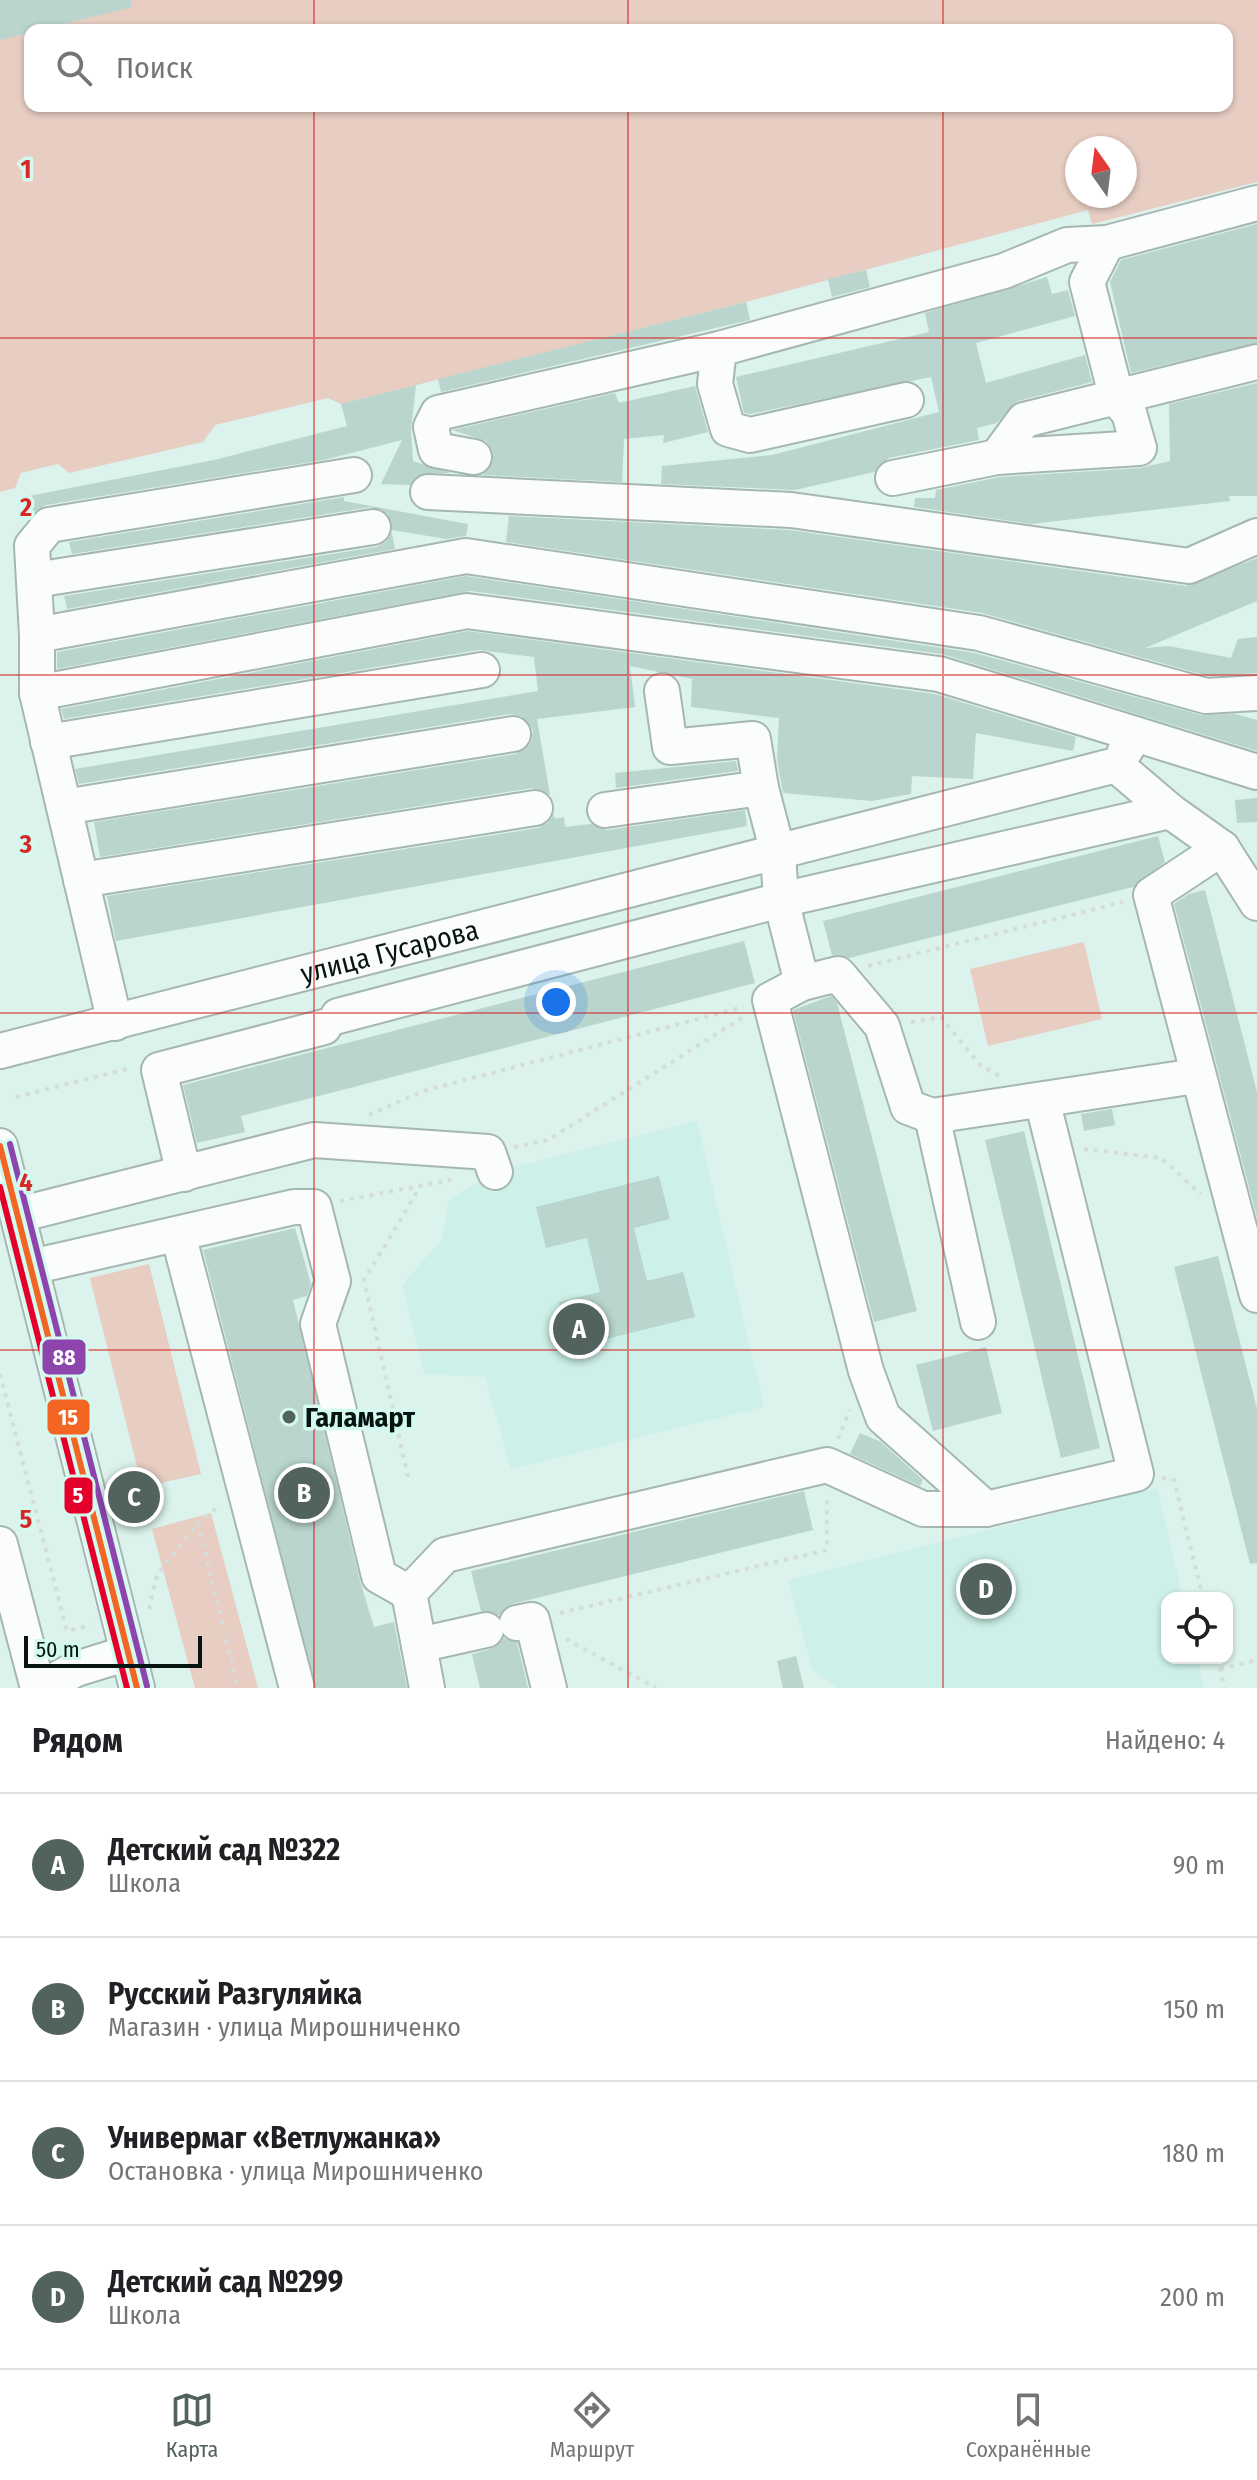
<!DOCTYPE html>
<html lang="ru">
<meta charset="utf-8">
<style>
body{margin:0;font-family:"Fira Sans Condensed",sans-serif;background:#f2f2f2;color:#202124}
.controls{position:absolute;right:24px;bottom:24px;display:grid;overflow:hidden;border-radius:16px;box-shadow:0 2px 6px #0004}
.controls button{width:72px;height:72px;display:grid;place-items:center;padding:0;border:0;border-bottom:2px solid #e0e0e0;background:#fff;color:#202124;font:40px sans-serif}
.compass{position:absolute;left:1065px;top:136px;width:72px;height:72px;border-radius:50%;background:#fff;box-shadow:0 2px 6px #0004;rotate:346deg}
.scale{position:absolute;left:24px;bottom:20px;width:178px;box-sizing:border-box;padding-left:8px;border:4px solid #071512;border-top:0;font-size:22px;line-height:28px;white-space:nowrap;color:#071512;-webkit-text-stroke:6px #d4faf0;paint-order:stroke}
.you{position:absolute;left:556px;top:1002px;width:28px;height:28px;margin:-20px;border:6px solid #fff;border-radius:50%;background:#1a73e8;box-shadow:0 0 0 12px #1a73e833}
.badge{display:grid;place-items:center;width:52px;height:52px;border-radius:50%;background:#52625e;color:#fff;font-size:26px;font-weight:700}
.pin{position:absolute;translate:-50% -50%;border:4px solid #fff;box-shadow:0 2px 8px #0006}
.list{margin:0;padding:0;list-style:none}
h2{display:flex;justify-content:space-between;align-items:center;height:104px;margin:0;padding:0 32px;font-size:34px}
h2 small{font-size:26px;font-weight:400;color:#757577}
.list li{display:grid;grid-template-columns:52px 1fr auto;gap:24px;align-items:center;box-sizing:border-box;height:144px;padding:0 32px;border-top:2px solid #e0e0e0}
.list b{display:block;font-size:30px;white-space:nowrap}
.list p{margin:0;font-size:26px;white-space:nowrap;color:#757577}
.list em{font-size:26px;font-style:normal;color:#757577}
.icon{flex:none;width:44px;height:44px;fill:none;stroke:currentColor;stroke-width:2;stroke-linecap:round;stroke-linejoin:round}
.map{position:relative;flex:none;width:1257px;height:1688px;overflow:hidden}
.search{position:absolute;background:#fff;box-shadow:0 2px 6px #0004;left:24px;right:24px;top:24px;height:88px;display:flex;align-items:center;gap:20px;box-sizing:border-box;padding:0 28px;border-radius:16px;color:#757577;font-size:30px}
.sheet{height:680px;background:#fff}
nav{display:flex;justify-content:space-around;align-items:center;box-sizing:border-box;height:112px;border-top:2px solid #e0e0e0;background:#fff;font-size:22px;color:#757577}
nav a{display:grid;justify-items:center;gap:4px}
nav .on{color:#52625e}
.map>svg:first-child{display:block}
</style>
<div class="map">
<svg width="1257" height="1688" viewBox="0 0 1257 1688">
<rect width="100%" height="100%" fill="#dcf2ec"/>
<path fill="#cdf1e8" d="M697,1121L764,1407L511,1469L485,1377L424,1374L402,1285L442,1239L449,1200L495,1172Z
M1157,1488L1183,1598H1167V1658H1197L1204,1688H838L812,1669L788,1580Z"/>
<path fill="#e7cdc2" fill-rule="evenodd" d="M0,0H1257V182L1092,224L1088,210L746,302L341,404L328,398L215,425L203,442L69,473L58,464L21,473L15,488L0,492ZM30,30H1227V106H30ZM1077,148H1125V196H1077Z
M1084,942L1102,1019L988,1046L970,969Z
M149,1264L201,1474L142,1487L90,1278Z
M211,1513L258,1688H195L152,1529Z"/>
<path fill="#b9d5ce" d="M0,0H131L132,7L0,40Z
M1257,224V343L1131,373L1110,282L1121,260Z
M866,270L870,287L832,297L828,279Z
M1047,277L1052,294L1068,290L1075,316L976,343L986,383L1085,355L1092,382L1018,401L997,423L977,428L979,440L889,458L874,472L795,490L661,484L662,466L772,455L939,412L931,377L750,414L744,413L736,377L929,332L925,313Z
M746,302L750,320L441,392L438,379Z
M1257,383V496H1229L1230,501L1031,524L914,507L915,498H935L936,490L1000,477L1140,468L1170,461L1169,404Z
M416,385L411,430L413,461L451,473L420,474L410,485L381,484L402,440L324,460L46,505L33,513L29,496L214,460L347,426L341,404Z
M695,386L708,432L663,443L664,435L624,439L622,482L483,475L493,461L492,450L486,441L452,430L615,393L619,403Z
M344,497V501L468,524L466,536L446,539L392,530L388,514L371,507L72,554L69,542Z
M509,516L789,530L1186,586L1257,558V601L1145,648L1169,646L1231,658L1238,639L1257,637V673L1208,676L982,613L506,542Z
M392,533L395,549L67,609L64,596L376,547L386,542Z
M466,576L975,653L1201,715L1235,714L1257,720V751L942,654L470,591L57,669V652Z
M468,631L935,694L1076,737L1073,751L976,733L973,779L912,776L911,794L872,801L783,793L777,760L779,718L691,707L692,679L630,666L635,707L537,719L550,795L532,788L100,857L94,822L516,754L531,742L533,730L521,716L510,714L79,784L75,769L538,691L534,657L479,650L64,719L61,709Z
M736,761L738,771L616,788L615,773Z
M1257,798V822L1237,823L1235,800Z
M745,810L747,826L116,941L107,896L538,828L548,823L554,814L555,819L564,817L565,827L591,824L607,830Z
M1158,836L1165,862L1133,887L849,958L832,955L823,921Z
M1205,890L1257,1092V1217L1174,904L1189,894Z
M744,941L755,983L241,1116L245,1132L197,1143L183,1085Z
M831,996L837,1003L917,1311L874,1322L793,1010Z
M1112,1109L1115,1125L1084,1131L1081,1114Z
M1024,1131L1100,1448L1061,1458L985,1140Z
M659,1176L670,1219L634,1228L647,1281L683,1272L695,1317L570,1348L559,1302L600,1292L587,1238L546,1248L536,1207Z
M295,1228L311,1284L307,1296L293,1300L360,1581L374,1627L394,1622L407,1688H316L203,1250Z
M1218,1256L1257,1409V1563L1250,1564L1174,1267Z
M986,1347L1002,1413L933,1431L916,1365Z
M860,1433L881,1442L923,1480L920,1486L850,1454Z
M804,1491L813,1530L512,1604L499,1615L481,1611L471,1571Z
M504,1638L517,1642L528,1688H480L472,1654L491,1649Z
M796,1656L804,1688H783L777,1661Z"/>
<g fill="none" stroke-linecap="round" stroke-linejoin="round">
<defs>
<g id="minor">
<path d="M719,349L715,384L728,429L750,435L906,400"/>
<path d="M474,457L436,450L431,427L438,413L719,349L1004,271L1067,245L1107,243L1257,203"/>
<path d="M997,457L1024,420L1257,362"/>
<path d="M893,478L997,457L1139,448L1129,413L1117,399L1087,282L1107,243"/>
<path d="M428,492L791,510L1189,566L1257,536"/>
<path d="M35,580L373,527"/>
<path d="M37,635L32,546L49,525L354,475"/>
<path d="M662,691L670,747L753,739L761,788L778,853L781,900L802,983L838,974L882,1026L908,1107L932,1116L1196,1076"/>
<path d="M37,693L467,611L939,674L1135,734"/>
<path d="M48,742L482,670"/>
<path d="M1125,751L1135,734L1257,772"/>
<path d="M64,807L513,734"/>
<path d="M605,810L761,788"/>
<path d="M1222,848L1151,895L1257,1295"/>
<path d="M81,880L535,808"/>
<path d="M802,983L770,1000L866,1371L883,1417L986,1509"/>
<path d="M338,1016L781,900L1170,811"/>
<path d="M115,1023L37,693V635L466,556L979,633L1206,696L1257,693"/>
<path id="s1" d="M0,1051L1116,765L1170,811L1222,848L1257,903"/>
<path d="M932,1116L978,1322"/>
<path d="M0,1146L137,1688"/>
<path d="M184,1174L159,1070L324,1027"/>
<path d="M18,1215L314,1140L488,1152L495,1172"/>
<path d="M178,1234L297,1688"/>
<path d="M31,1267L294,1207H314L333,1281L318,1324L379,1576L409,1593"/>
<path d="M0,1544L38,1688"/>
<path d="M517,1623L532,1620L549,1688"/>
<path d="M419,1645L486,1630"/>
<path d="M41,1688L76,1669L128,1653"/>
<path d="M427,1688L409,1593L445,1555L827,1465L923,1509H986L1136,1474L1042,1100"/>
</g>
</defs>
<use href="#minor" stroke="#a6b7b2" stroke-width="38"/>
<path stroke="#d5dcda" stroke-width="4" stroke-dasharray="4 6" stroke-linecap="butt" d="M868,966L1123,902
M911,1022L941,1017L980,1065L1001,1077
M16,1097L131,1068
M369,1115L423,1091L744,1007
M514,1147L548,1140L745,1016
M1084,1149L1161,1158L1201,1194
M340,1201L451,1180
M0,1374L67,1631L91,1625
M838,1439L850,1410
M408,1477L364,1280L419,1189
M1162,1478L1174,1480L1203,1598
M198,1523L238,1688
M149,1609L157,1575L198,1523L220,1505
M560,1613L827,1550V1497
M566,1639L656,1688
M1218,1658L1224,1688
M1220,1669L1257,1660"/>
<use href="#minor" stroke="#fafdfc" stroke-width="34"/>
<defs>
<path id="bus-1" d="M0,1146L137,1688"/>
<path id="bus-2" d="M0,1187L127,1688"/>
<path id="bus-3" d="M10,1144L147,1686"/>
</defs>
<use href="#bus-1" stroke="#d4faf0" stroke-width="12"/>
<use href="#bus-2" stroke="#d4faf0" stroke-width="12"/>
<use href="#bus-3" stroke="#d4faf0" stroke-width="12"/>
<use href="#bus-1" stroke="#f26522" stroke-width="6"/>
<use href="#bus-2" stroke="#e4002b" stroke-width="6"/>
<use href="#bus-3" stroke="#8e44ad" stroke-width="6"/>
</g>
<path fill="none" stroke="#d62828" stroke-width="2" stroke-opacity="0.55" d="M314,0V30M628,0V30M943,0V30M314,106V1688M628,106V1688M943,106V1688M0,338H1257M0,675H1257M0,1013H1257M0,1350H1257"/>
<circle fill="#52625e" stroke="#d4faf0" stroke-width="3" cx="289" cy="1417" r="8"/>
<g text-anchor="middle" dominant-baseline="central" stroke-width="7" stroke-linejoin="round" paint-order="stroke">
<g font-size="28" fill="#071512" stroke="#d4faf0">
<text stroke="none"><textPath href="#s1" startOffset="402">улица Гусарова</textPath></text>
</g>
<g font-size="28" font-weight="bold" fill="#071512" stroke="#d4faf0" text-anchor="start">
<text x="305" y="1417">Галамарт</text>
</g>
</g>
<g font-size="26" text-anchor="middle" font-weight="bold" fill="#d62828" stroke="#d4faf0" stroke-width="7" stroke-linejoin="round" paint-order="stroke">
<text x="26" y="178">1</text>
<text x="26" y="516">2</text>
<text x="26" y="853">3</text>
<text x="26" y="1191">4</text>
<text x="26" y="1528">5</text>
</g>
<g stroke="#d4faf0" stroke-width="3">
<rect x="41" y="1338" width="46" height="38" rx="8" fill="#8e44ad"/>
<rect x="46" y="1398" width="45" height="38" rx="8" fill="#f26522"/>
<rect x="63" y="1476" width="31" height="39" rx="8" fill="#e4002b"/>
</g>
<g font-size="22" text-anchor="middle" font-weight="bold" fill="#fff">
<text x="64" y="1365">88</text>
<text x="68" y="1425">15</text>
<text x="78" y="1503">5</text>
</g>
</svg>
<div class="controls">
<button><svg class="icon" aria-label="locate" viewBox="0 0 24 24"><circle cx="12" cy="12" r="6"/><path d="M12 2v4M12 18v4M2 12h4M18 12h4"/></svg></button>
</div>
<svg class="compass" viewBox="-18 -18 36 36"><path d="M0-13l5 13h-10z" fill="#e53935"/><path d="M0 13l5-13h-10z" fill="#757577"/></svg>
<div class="scale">50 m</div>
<div class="you"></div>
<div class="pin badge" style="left:579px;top:1329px">A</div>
<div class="pin badge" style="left:304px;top:1493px">B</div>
<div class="pin badge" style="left:134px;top:1497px">C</div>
<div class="pin badge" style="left:986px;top:1589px">D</div>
<div class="search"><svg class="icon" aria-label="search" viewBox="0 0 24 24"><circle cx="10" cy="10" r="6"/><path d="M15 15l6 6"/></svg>Поиск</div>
</div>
<section class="sheet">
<h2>Рядом<small>Найдено: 4</small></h2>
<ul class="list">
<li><span class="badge">A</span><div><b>Детский сад №322</b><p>Школа</p></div><em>90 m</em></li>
<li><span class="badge">B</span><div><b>Русский Разгуляйка</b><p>Магазин · улица Мирошниченко</p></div><em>150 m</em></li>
<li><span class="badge">C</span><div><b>Универмаг «Ветлужанка»</b><p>Остановка · улица Мирошниченко</p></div><em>180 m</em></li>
<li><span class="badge">D</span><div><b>Детский сад №299</b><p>Школа</p></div><em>200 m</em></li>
</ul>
</section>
<nav>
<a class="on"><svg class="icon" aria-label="map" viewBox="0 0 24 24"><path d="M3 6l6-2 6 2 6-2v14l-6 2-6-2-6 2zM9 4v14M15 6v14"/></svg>Карта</a>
<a><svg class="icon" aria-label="directions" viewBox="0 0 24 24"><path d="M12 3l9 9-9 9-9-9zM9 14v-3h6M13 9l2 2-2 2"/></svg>Маршрут</a>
<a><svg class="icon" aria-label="saved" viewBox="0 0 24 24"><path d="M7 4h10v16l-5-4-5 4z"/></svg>Сохранённые</a>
</nav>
